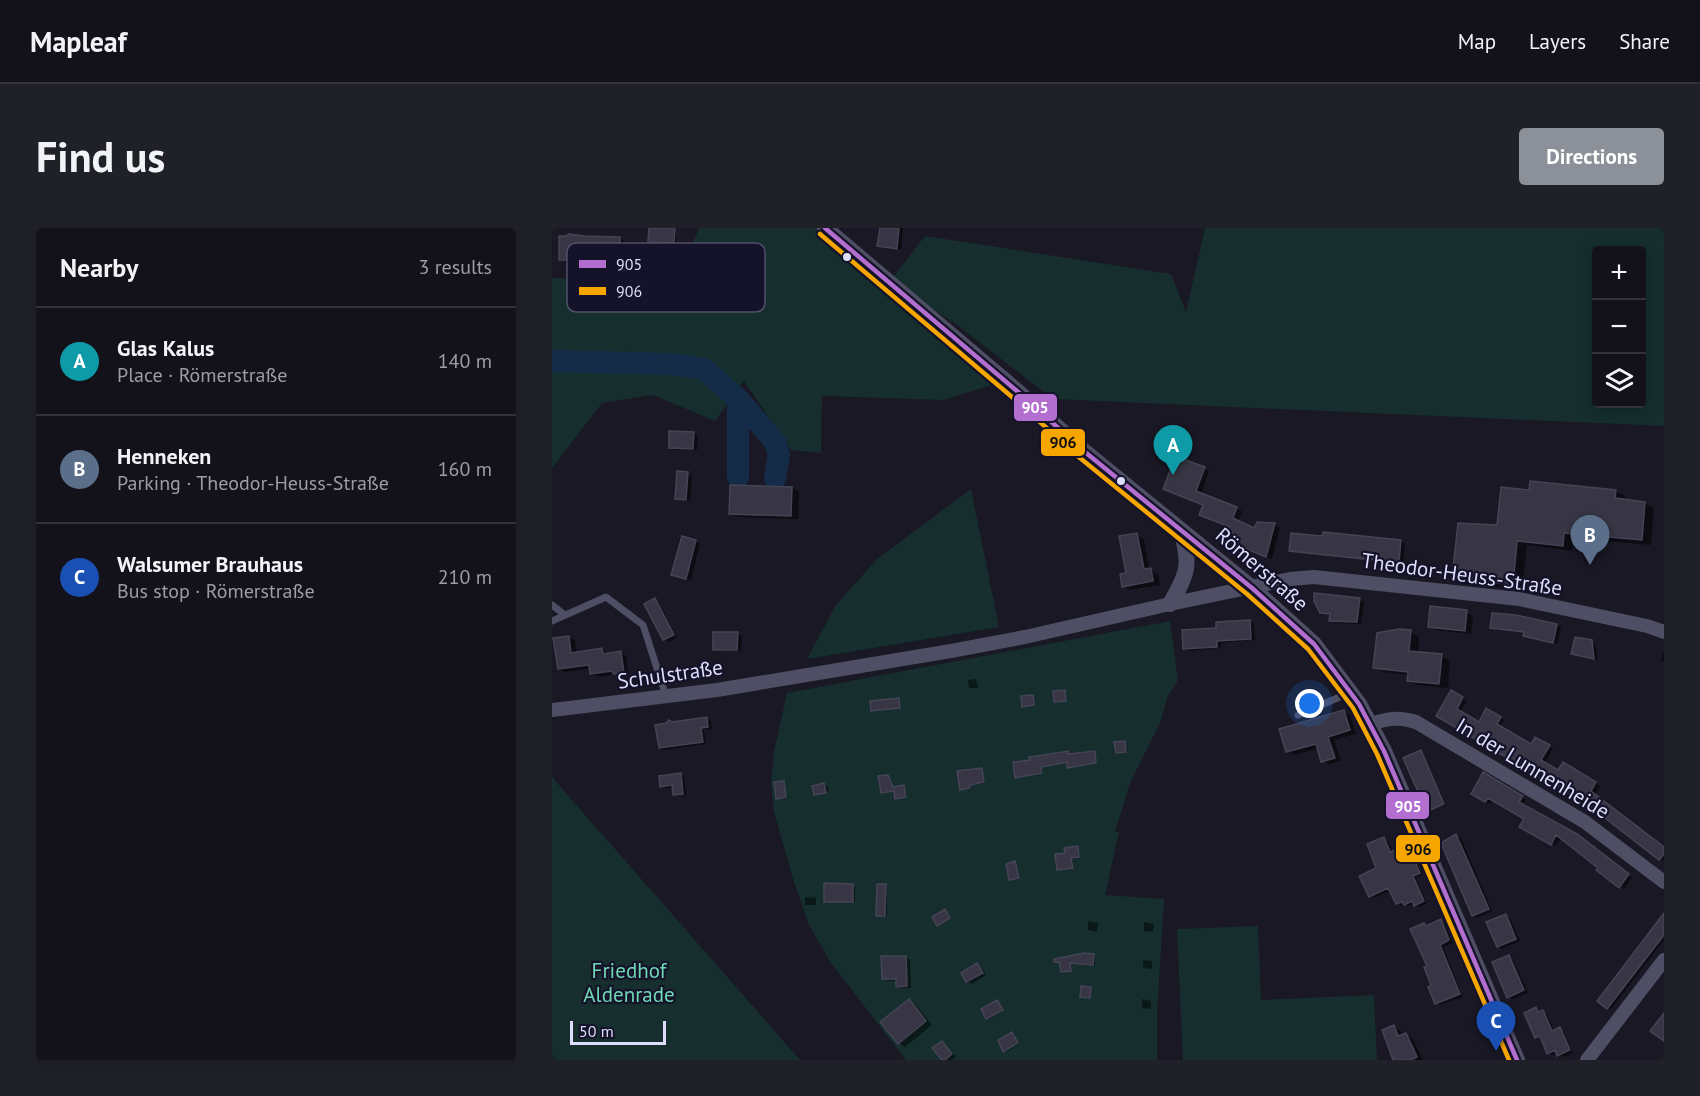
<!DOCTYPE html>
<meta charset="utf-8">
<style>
body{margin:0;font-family:"PT Sans",sans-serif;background:#202028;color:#f1f3f6}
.controls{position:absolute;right:18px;top:18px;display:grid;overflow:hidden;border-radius:6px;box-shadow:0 3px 15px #0003}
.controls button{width:54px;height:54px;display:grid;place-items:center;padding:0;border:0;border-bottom:2px solid #32323a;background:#13121b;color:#f1f3f6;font:30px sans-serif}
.scale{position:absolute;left:18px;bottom:15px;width:96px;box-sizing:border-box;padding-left:6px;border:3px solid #deddfc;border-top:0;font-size:16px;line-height:21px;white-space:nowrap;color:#deddfc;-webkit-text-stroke:4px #151329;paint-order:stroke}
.you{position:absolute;left:758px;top:476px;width:21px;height:21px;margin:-15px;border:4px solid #fff;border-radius:50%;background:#1a73e8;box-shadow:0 0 0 9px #1a73e833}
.badge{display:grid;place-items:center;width:39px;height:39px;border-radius:50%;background:#8c9099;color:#fff;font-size:20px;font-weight:700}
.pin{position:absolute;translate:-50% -50px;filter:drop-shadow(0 2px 3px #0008)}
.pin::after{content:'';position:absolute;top:32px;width:21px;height:18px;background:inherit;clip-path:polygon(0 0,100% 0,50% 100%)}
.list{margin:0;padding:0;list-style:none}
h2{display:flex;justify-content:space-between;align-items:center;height:78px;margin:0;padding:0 24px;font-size:26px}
h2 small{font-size:20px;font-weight:400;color:#9d9ea3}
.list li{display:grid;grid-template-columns:39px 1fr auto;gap:18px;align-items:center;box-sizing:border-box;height:108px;padding:0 24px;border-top:2px solid #32323a}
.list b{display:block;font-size:22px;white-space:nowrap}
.list p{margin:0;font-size:20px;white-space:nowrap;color:#9d9ea3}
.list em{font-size:20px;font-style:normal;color:#9d9ea3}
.icon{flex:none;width:33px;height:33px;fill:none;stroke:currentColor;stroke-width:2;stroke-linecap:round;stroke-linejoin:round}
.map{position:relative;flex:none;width:1112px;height:832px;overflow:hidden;border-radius:6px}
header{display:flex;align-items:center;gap:36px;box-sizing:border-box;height:84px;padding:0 30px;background:#13121b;border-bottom:2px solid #32323a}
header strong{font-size:28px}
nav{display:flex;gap:33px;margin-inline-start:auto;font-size:21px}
.intro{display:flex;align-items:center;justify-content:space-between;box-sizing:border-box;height:144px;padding:0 36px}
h1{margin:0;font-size:42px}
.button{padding:15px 27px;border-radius:6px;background:#8c9099;color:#fff;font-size:21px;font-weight:700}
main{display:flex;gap:36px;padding:0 36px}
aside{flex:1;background:#13121b;border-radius:6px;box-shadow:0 3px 15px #0003}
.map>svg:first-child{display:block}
</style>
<header>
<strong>Mapleaf</strong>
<nav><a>Map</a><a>Layers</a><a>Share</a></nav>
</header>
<div class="intro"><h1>Find us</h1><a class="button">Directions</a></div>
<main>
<aside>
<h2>Nearby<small>3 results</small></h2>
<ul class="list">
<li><span class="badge" style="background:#0f9aa8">A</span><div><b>Glas Kalus</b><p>Place · Römerstraße</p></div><em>140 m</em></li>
<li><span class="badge" style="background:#5c6f8a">B</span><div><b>Henneken</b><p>Parking · Theodor-Heuss-Straße</p></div><em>160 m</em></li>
<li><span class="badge" style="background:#1a4fb4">C</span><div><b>Walsumer Brauhaus</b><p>Bus stop · Römerstraße</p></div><em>210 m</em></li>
</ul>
</aside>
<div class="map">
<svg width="1112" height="832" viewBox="0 0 1112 832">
<rect width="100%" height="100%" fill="#191824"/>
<path fill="#162e2e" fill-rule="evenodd" d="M147,0H267L440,157L391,172L270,168L269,225L239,222L192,153L163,193L101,167L50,175L0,240V50L96,52L139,20Z
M653,0H1112V198L501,171L405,97L338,53L373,8L619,46L634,84ZM1044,22H1090V176H1044Z
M419,261L447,399L255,431L284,377L324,332Z
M618,393L626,452L616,468L608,495L578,555L563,604H567L553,667L612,671L605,786V832H354L279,735L257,697L242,654L222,584L219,554L222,524L235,465Z
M0,548L6,556L248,832H0Z
M706,698L709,772L822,767L825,832H631L625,701Z"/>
<path fill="#0007" d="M98,0H124V15L98,13Z
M329,0H351L349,22L331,20L327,17Z
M68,11L72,13V35L13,34L8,31Z
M142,205L146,208L145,222H123L118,219Z
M652,240L657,243L649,267L690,283L686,293L703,303L706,296L723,297L728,300L720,331L680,314V299L652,277L618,263Z
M127,245L140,248L138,273L124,270Z
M240,260L247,264L246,291L185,289L178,285Z
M1064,263L1073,268V273L1093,275L1102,281L1099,317L1021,310L1020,323L975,317L970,362L911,355L901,350L946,299Z
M585,307L592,311L597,342L606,346L608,357L578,362L571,358Z
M131,309L148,315L139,352L125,349Z
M849,313L853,316L851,336L845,335L840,339L834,334L743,324L738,322Z
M103,372L107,374L125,410L117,414L113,411Z
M808,372L812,374L809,396L783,395L779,392V388L770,384Z
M914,384L921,388L919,406L885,402L878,398Z
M941,386L1005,397L1009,400L1005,416L977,410L973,407V405L944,402L940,399Z
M698,394L702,396L703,412L669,415V420L637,423L632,420L666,402Z
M859,404L867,409L866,425L890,428L898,433L896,460L865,457L856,452L857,447L831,444L823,439Z
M186,406L190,408L189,423H167L162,421Z
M17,409L23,412L24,426L50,421L56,426L69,424L74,428L77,448L68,449L64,446L46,449L40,445L39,440L13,444L7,441Z
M1039,414L1044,417L1046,432L1021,425Z
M1112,423V434L1109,432Z
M424,451L426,460H417L416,452Z
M900,464L915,473L908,484L927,496L935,482L952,492L948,499L980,518L984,511L1001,521L992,536L1007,544L1011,537L1048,558L1043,566L1112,619V633L1041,578L886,488Z
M792,484L798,487L804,506L782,512L789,533L777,536L771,532L767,520L742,527L735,523Z
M155,491L159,493L160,501L152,502L154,516L112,522L108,519L120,496Z
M573,514L576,524L565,525Z
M869,524L871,525L894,577L878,584L876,583Z
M516,525L518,528L542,525L545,535L518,540L516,534L490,539L491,545L465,549Z
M430,542L433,555L419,557V561H409Z
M128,546L132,548L134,567L126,568L123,566L122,559L113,560L110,558Z
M932,546L974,571L970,578L1029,611L1080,650L1072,661L1048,639L1009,609L1004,618L969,598L974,591L941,571L938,576L921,565Z
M336,548L342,561L354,560L355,569L346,571L343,563L331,564Z
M232,555L235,570L227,571L225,570Z
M272,557L276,559L277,563L264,567Z
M904,607L909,610L940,683L925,690L921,687Z
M832,611L836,613L841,625L856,618L860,621L871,647L864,650L875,675L867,679L862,676L857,678L853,676L849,678L845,675L839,662L822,670L818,668L826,641Z
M525,619L528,630L520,631L522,640L507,641L515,626Z
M463,635L468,650L460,652L459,651Z
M301,658L303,659V674L274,673Z
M334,658L335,659V688H327Z
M253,669L264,670V677H253Z
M953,688L958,690L968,713L950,721L946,718Z
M1112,688V712L1059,781L1056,780L1047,773Z
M536,693L546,695L545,704L536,702Z
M888,693L893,695L901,715L891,719L911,769L888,777L884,775L877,739L872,697L876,698Z
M592,694L602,696L601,704L592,703Z
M542,728H543V737L518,735L520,743H510L508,734H505Z
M353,729L358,732L359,760H350L345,758V753H336L332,750Z
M957,729L961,731L976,765L961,771L956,769Z
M591,732L600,733V741L591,740Z
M425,737L429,739L434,747L420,756L415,753Z
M590,771L599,773V781L590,780Z
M357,773L364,777L380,797L353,819L347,815Z
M445,774L451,783L437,791L435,790Z
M984,781L995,786L1002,803L1008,801L1012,804L1021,825L1011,829L1006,825L1001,827L997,825L991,811L984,809Z
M842,799L849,803L851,808L854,807L861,811L871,832H843Z
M460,806L467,816L454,824L448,813Z
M390,814L404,829L400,832H392Z"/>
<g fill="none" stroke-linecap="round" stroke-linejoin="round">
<path stroke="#142c48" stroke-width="22" d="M0,133L118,136L152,141L186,171L223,214L227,227L223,250
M186,171V249"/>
</g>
<path fill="#383645" stroke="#454456" stroke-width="1.5" d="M97,0H123L122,15L96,14Z
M328,0H347L345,21L325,18Z
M17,6L32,8L68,9V33L7,32V8H14Z
M117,203L142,204L141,221L117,220Z
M623,230L630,233L631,231L653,239L644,263L685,279L681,290L702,300L705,294L723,295L714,329L673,312L678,299L647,287L651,277L611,261Z
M125,243L136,244L134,272L123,271Z
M978,253L1064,262L1063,270L1093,274L1090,312L1012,305L1011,318L965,313L961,357L900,350L906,295L945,297L949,259L977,262Z
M178,257L240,259L239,288L177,286Z
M771,304L849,312L847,334L840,333L835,337L831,333L737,323L739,305L770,308Z
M585,305L592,341L599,340L601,353L570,359L568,346L574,345L567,308Z
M130,308L144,312L134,351L119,347Z
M762,365L808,370L805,394L777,393L778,386L768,385L762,373Z
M103,370L122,407L111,412L92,376Z
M878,378L915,382L913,403L876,399Z
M940,385L964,387L1005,396L1001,415L971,408L972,404L938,400Z
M698,392L699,411L665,413V419L631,421L630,402L664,400V394Z
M847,401L859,402L857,423L890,426L887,456L855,453L856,444L821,440L825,405Z
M161,404H186L185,422H161Z
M17,408L19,425L50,420L51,426L69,423L72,445L61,446L60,443L38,446L37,437L6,441L1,410Z
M1023,409L1040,412L1042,431L1019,426Z
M513,462L514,473L502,474L501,463Z
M899,462L911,469L905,481L927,494L934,480L949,489L945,496L979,516L983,509L998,517L989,532L1006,542L1011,534L1044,554L1039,563L1112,619V626L1107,632L1040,580L884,488Z
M481,467L482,477L470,479L469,468Z
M347,470L348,480L319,483L318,473Z
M792,482L798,502L776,509L783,530L769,534L764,516L734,524L727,501Z
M155,489L156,499L149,500L151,514L107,520L103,497L114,495L117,492L120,494Z
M573,513L574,524L564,525L562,514Z
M869,522L892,576L875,584L851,530Z
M516,523V526L543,523L544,535L515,540V534L489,539L490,545L463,550L461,534L478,532L477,529Z
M430,540L432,554L418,557V560L408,562L405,543Z
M931,544L971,568L967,574L1025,606L1077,646L1067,660L1044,642L1046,640L1004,607L999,617L967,599L972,591L936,570L933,574L919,566Z
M129,545L131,566L121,567L120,557L108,559L107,548Z
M336,547L341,559L352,557L354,569L343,571L342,563L329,565L326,548Z
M232,553L234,569L224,571L222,554Z
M272,555L274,565L262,567L260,558Z
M904,606L937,681L920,688L889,615Z
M832,609L838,624L856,617L868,645L861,648L872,673L862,678L860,673L852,677L850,674L844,676L836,660L817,669L807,648L824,640L815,616Z
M526,618L527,629L519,630L521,640L505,642L503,626L513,625L512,620Z
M463,633L467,650L457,652L454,636Z
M272,655L301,656V674H272Z
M325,656H334L333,688H324Z
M393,681L398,690L385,698L380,689Z
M1112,685V707L1055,781L1045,773Z
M954,686L964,711L945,719L934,694Z
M889,691L897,712L888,717L908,766L883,776L876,759L879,757L872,739L875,738L858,701L872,695L874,698Z
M532,725L542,726L541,737L518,735L519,743L509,744L507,734H502V731Z
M957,727L972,762L955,770L940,734Z
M329,728H354L355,758L344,759V751H330Z
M425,735L431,745L414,754L409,745Z
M529,758L539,759L538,770L528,769Z
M357,771L374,793L346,816L328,794Z
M445,772L451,782L434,791L429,781Z
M984,779L986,784L991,782L1000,803L1008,799L1018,822L1005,828L1003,822L995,826L988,808L983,810L972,785Z
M1112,785V813L1098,803Z
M842,797L846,808L854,805L865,829L859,832H841L830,802Z
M460,804L466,815L451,824L446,812Z
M390,813L400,826L393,832H390L380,820Z"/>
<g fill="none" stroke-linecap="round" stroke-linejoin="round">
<path stroke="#4e4e64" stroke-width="7" d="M0,377L13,387
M0,393L54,369L91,397L114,468
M746,487L797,465"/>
<path stroke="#4e4e64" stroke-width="14" d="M0,482L165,462L399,423L473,409L618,376L738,351L762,349L967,371L1095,398L1112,404
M818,496C835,491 846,488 864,494L1033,594L1112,654
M1035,832L1112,732"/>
<path stroke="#4e4e64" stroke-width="16" d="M273,0L465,163L533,224L700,360L762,416L807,476L832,523L965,832
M618,376C636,345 639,337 629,302"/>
<defs>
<path id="bus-1" d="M273,0L465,163L533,224L700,360L762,416L807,476L832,523L965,832"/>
<path id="bus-2" d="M268,6L460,169L528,230L695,366L756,421L801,480L825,526L957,832"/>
</defs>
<use href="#bus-1" stroke="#151329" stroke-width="9"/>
<use href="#bus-2" stroke="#151329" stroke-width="9"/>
<use href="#bus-1" stroke="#b36fd0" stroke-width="4.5"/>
<use href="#bus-2" stroke="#f7a600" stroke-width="4.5"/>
</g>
<g fill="#deddfc" stroke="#151329" stroke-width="2">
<circle cx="295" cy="29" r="5"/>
<circle cx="569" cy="253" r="5"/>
</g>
<g text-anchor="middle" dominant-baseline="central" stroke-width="4.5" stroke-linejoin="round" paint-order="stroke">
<g font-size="21" fill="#deddfc" stroke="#151329">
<text transform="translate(710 341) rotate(41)">Römerstraße</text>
<text transform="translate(910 346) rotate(8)">Theodor-Heuss-Straße</text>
<text transform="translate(118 446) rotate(-8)">Schulstraße</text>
<text transform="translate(981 540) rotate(31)">In der Lunnenheide</text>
</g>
<g font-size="21" fill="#6ed7b4" stroke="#151329">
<text x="77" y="742">Friedhof<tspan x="77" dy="24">Aldenrade</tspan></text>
</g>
</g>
<rect x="15" y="15" width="198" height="69" rx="9" fill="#151329" stroke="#515068" stroke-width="1.5"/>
<rect x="27" y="32" width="27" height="8" fill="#b36fd0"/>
<rect x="27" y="59" width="27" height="8" fill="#f7a600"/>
<g font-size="16" fill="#deddfc">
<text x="64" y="42">905</text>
<text x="64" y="69">906</text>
</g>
<g stroke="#151329" stroke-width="2">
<rect x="461" y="165" width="45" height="29" rx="6" fill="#b36fd0"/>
<rect x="488" y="200" width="46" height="29" rx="6" fill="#f7a600"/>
<rect x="833" y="563" width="45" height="29" rx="6" fill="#b36fd0"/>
<rect x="843" y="606" width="46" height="29" rx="6" fill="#f7a600"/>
</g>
<g font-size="16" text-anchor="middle" font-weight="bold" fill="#fff">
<text x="483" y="185">905</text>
<text x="856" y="584">905</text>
</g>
<g font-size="16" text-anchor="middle" font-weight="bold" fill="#111">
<text x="511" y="220">906</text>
<text x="866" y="627">906</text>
</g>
</svg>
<div class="controls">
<button>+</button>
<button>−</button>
<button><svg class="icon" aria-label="layers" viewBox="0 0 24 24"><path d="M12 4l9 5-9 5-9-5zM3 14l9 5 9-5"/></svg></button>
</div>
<div class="scale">50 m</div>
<div class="you"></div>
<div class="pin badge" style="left:621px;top:247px;background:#0f9aa8">A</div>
<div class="pin badge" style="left:1038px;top:337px;background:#5c6f8a">B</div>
<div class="pin badge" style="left:944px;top:823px;background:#1a4fb4">C</div>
</div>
</main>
